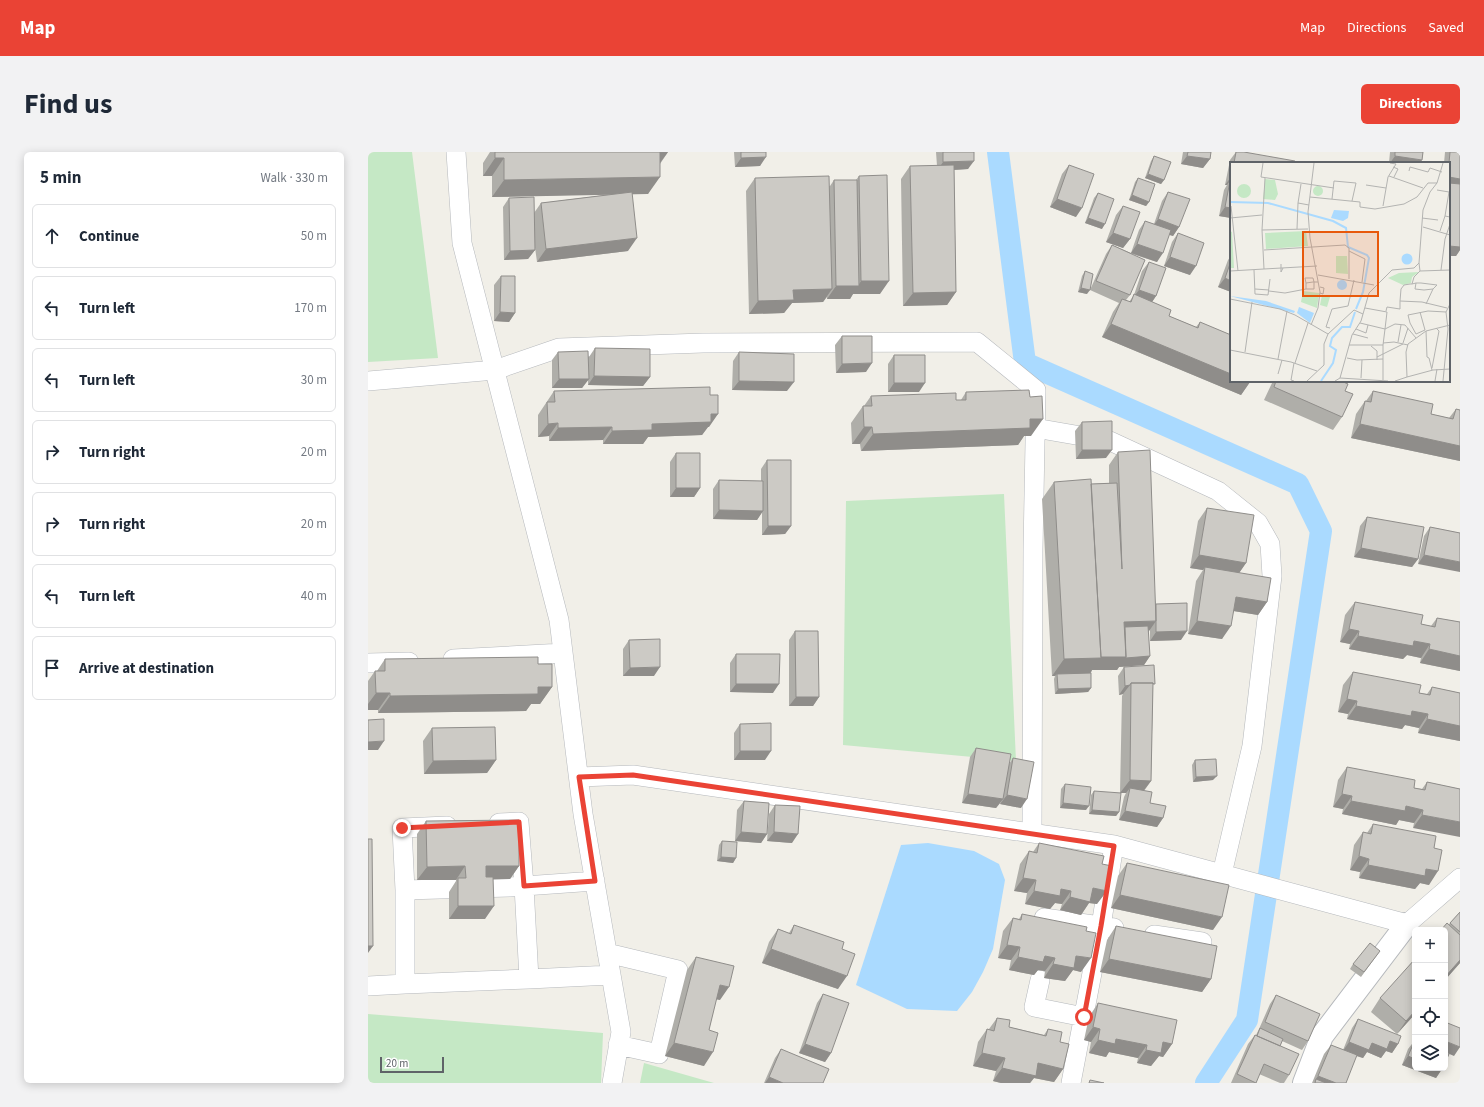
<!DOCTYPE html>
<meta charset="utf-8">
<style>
body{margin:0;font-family:"Source Sans 3",sans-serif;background:#f2f2f3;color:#1f2937}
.controls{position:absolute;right:12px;bottom:12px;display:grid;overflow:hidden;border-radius:6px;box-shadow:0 2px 10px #0003}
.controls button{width:36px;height:36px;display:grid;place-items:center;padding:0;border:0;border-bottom:1px solid #e0e1e3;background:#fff;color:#1f2937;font:20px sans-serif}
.scale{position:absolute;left:12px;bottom:10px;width:64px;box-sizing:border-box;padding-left:4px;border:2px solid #5f6368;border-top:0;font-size:11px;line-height:14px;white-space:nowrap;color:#5f6368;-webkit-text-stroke:3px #fff;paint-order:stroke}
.stop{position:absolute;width:12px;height:12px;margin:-9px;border:3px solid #ea4335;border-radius:50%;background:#fff}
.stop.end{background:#ea4335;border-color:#fff;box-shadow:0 1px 4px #0008}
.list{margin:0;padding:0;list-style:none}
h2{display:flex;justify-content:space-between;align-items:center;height:52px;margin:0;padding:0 16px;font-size:17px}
h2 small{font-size:13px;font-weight:400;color:#747a83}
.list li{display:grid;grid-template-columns:26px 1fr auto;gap:12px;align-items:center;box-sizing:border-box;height:64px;margin:0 8px 8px;padding:0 8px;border:1px solid #e0e1e3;border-radius:6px}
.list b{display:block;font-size:15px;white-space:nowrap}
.list em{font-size:13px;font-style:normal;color:#747a83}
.icon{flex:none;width:22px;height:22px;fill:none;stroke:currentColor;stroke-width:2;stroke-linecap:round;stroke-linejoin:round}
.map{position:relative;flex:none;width:1092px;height:931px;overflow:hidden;border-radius:6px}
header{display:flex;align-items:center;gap:24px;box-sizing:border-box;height:56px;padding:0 20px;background:#ea4335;color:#fff}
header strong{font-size:19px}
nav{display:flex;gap:22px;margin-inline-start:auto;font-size:14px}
.intro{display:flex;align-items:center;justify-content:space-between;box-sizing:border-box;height:96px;padding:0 24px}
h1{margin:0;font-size:28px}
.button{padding:10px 18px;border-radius:6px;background:#ea4335;color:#fff;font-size:14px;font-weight:700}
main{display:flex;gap:24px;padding:0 24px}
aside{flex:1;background:#fff;border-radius:6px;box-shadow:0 2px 10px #0003}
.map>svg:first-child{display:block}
</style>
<header>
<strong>Map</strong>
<nav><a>Map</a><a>Directions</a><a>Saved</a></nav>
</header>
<div class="intro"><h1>Find us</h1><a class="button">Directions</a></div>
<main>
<aside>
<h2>5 min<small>Walk · 330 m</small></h2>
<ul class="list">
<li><svg class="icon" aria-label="ahead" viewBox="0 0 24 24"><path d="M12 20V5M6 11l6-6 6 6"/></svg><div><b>Continue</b></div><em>50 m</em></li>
<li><svg class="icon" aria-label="left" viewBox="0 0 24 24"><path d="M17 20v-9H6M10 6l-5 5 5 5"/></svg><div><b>Turn left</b></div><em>170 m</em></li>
<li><svg class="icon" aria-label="left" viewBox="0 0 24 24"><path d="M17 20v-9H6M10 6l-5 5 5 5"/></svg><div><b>Turn left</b></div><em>30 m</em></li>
<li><svg class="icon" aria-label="right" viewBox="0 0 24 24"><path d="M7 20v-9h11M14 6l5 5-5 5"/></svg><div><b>Turn right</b></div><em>20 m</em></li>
<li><svg class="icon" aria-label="right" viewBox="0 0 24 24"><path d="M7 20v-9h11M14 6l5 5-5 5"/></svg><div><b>Turn right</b></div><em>20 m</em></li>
<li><svg class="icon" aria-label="left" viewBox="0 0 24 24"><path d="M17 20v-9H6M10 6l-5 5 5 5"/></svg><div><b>Turn left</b></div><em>40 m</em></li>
<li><svg class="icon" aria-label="arrive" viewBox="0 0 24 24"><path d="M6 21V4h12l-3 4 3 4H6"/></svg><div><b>Arrive at destination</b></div></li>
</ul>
</aside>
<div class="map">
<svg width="1092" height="931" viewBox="0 0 1092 931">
<rect width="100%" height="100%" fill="#f1efe8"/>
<path fill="#c5e8c5" d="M0,0H44L70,206L0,210Z
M636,342L648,609L475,593L478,349Z
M0,862L235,881L233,931H0Z
M276,911L346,931H272Z"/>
<path fill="#aadaff" d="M560,691L606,699L631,712L637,728L625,797L615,820L604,840L589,859L539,857L488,833L533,693Z"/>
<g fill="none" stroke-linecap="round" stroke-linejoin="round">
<path stroke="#aadaff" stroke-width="22" d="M630,0L657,211L930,332L953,379L879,868L838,931"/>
<defs>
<path id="minor" d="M88,0L94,91L191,468L215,662L253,880L244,931
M0,229L127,218L191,196L335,191L609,190L668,238L665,397L664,681
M667,276L742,289L850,339L890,371L902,392L904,424L884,594L854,722
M85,507L195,501
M0,511L41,510
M211,625L265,623L746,693L1039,772L1092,726
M79,674L34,676L37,738L142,735L227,729
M37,738V832L161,827L156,734L151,670L131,671
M676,766L746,776
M786,783L834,790
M239,801L310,818L291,902L250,893
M161,827L243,823
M672,828L666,855L716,865
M0,834L37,832
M703,931L733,774L746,693"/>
<path id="tertiary" d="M936,931L954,884L1039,772"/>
</defs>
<use href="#minor" stroke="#b5b8bc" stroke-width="20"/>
<use href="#tertiary" stroke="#b5b8bc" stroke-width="24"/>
<use href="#minor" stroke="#fff" stroke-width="19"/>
<use href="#tertiary" stroke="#fff" stroke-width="22"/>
</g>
<path fill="#afaea9" d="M122,0H300L292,12L280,42H264L260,99L169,110L166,88L167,98L160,107L136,108L135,55L141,46L166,61L173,51L245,42L124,45V24H115V11Z
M366,0H398L392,14L367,15Z
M568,0H606L600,17L586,18L588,140L579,153L535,154L533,27L542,14H569Z
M815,0H843L842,7L835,16L813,12Z
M868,0H876L926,11H863V66L851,64L856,38L859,33H857L862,8Z
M1022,0H1055L1054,8L1051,11H1021Z
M1077,0H1092V98L1088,104H1081V11H1076Z
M786,4L796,28L793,32L777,26L783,9Z
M701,13L708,65L682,55L694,22Z
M491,24L512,142H485L482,147H459V145L455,150L424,151L416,161L381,162L378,39L387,26L462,34L466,28H488Z
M770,26L781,50L778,54L761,48L767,30Z
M800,40L811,75L805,84L801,83L789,110L764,102L762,143L758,148L761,150L766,143L774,119L781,110L788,144L784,150L801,164L828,175L832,170L882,230L873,243L734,185L745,160L751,151L722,138L738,102L744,93L763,101L771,78L777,69L786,72L794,49Z
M730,41L734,77L717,71L726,46Z
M755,54L762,87L755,96L738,90L748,63Z
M810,81L822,123L796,114L804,90Z
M863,104V140L850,135L860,108Z
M717,119L719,142L710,140L714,124Z
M133,124L147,161L141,170L126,169V133Z
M474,184L498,220L468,221L467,193Z
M227,196L282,225L275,234L220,233V228L214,236H184V208L190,200L221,205Z
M371,200L419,239L364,238L365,209Z
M526,203L551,240H520V212Z
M905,229H973L977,239L974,265L965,278L896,248Z
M186,239L341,275H340L334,283L280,285L275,292H235V288L181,289V284L170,285V263Z
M1005,239L1063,262L1081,266L1088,257L1092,258V309L983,286L988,262L997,249H998Z
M598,240L663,284H656L650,293L493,299L492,292H484L483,271L495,254H496L503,244L588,248H593Z
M714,270L738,306L708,307L707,279Z
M750,300L788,452L813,488L782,489V477L780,480L782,504L776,513L751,515L749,518H724L723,521V536L720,540L687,542L686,527L687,524H684L674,347L686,330L723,332L741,331V313Z
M308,301L332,336L326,345H302V310Z
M399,308L423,374L417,382L394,383V360L389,368L345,367V337L351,328L393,329V317Z
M839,356L878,411L871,421L899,450L890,463L866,459L854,487L820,482L828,429L835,418L822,416L830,369Z
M999,365L1050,407L1044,415L986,405L992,374Z
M1062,375L1092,381L1050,412L1056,384Z
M987,450L1053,472L1063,474L1069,466L1092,470V519L1052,511L1053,506L1039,503L1035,507L981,497L982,492L972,490L977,463Z
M427,479L451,545L445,554H421V488Z
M261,488L286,524H255V497Z
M368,502L405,541L362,540V511Z
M17,507L170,512L184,535L172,552H163L158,559L10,561V558H0V529L7,519H9Z
M756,515L785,536L783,629L776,639L782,651L795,666L789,675L751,668L756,645L758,641H752L754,544L755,542L751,543L750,524Z
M985,520L1051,541L1059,542L1064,535L1092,541V589L1050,581L1051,576L1037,573L1034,577L979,567L980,562L970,560L975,533Z
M372,572L397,608H366V581Z
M64,576L128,608L119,621L56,622L55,589Z
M608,596L641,612L645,606L653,656L632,652L633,650L628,656L594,651L602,605Z
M827,608L845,628L825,630L824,613Z
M979,615L1046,636L1054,637L1059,630L1092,637L1045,676L1046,671L1031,668L1028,673L974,662L975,657L965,655L970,628Z
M697,632L718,658L692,656L693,637Z
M726,639L751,660L748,664L721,662L723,643Z
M376,649L399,682L393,691L367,689L369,658Z
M407,653L424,691L399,689L401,662Z
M58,669L151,714L142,727H125L117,767H81V740L88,729V728H49V682Z
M1005,672L1066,696L1061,733L1052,731L1047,737L991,726L992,720L982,718L986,693L995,680L999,681Z
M354,689L368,706L365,711L349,709L351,693Z
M671,691L734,712L729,752L721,751L713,763L692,758L694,752L687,751L682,757L657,752L659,741L646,739L652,712L661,699L665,700Z
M759,711L845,778L743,756L750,724Z
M1092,760V811L1077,828V778L1082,771Z
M654,762L718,779L713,820L705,818L697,829L676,826L677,819L670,818L666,823L641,818L643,808L630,806L635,779L645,766L651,767Z
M426,773L474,797L470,837L394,811L401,790L410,777L421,781Z
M748,774L843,827L834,840L732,820L739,788Z
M1012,799L993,825L982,817L985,812Z
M328,805L352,848L348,847L341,878L336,914L297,904L319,818Z
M455,842L463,901L457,910L431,901L449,851Z
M908,843L940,889L934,898L914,889L912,894L921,923L916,931H912L891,922L887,931H863L880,892L887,883H888L891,877L902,852Z
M1012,846L1047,862L1029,882L1003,860Z
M730,851L804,892L795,905L791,904L783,914L769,911L770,906L741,900L738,905L721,901L723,890L716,888L721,865Z
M629,866L641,875L676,883L680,877L692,890L695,917L686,930L666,926L662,931H633L625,929L628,919L605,914L610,890L619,877H621Z
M990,867L1030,892L1024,901L1018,899L1013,906L999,900L995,906L988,904L978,931H944L956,902L963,893L975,898L984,876Z
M1047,888L1074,917L1068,926L1034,913L1040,897Z
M413,897L455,931H396L407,906Z"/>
<path fill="#8f8d8a" d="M290,0H300L289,15Z
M819,4L842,7L835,16L813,12Z
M1027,4L1054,8L1051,11H1022Z
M398,5L392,14L367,15L373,6Z
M127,6H136L124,24H115Z
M606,9L600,17L569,19L575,10Z
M780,22L796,28L793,32L777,26Z
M292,25L280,42L124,45L136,28Z
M863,25V34L862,29L859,33H857Z
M1081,25L1092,27V36L1081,35Z
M764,43L781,50L778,54L761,48Z
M689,47L714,56L708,65L682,55Z
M857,55L863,56V66L851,64Z
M720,66L737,72L734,77L717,71Z
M790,67L811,75L805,84L784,76Z
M745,81L762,87L755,96L738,90Z
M269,86L260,99L169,110L178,97Z
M769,92L795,101L789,110L763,101Z
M1081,94L1092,95V98L1088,104H1081Z
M167,98L160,107L136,108L142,99Z
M802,105L828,114L822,123L796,114Z
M857,126L863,129V140L850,135Z
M493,129H521L512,142H485L482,147H459L468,134H490Z
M713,136L722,138L719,142L710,140Z
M464,137L455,150L424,151L416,161L381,162L390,149L425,138Z
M771,138L788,144L782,153L764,147Z
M588,140L579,153L535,154L545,141Z
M132,160L147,161L141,170L126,169Z
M743,172L863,222V229H881L882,230L873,243L734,185Z
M504,211L498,220L468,221L474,212Z
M226,224L282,225L275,234L220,233Z
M191,227H221L214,236H184Z
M371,229L426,230L419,239L364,238Z
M526,231H557L551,240H520Z
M343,262H350L341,275H340L334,283L280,285L275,292H235L244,279L284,272Z
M662,267H675L663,284H656L650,293L493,299L505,282Z
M190,271L181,284L170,285L180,272Z
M992,272L1092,294V309L983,286Z
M244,275L235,288L181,289L190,276Z
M496,275H504L492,292H484Z
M714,298H744L738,306L708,307Z
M308,336H332L326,345H302Z
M351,358L395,359L389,368L345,367Z
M400,374H423L417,382L394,383Z
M993,396L1050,407L1044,415L986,405Z
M831,403L878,411L869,424L837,415L835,418L822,416Z
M1056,403L1092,410V420L1050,412Z
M868,445L899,450L890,463L859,458Z
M788,469L779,482L756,483V470Z
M829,469L863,474L854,487L820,482Z
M981,477L991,479L982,492L972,490Z
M819,479L813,488L782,489L788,480Z
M990,484L1046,489L1062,492L1053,506L1039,503L1035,507L981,497Z
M1061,497L1092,504V519L1052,511Z
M782,504L776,513L751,515L749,518H724L721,523L689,522L687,524H684L696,507L731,505Z
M292,515L286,524H255L262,516Z
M368,532H411L405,541L362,540Z
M762,533L755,542L751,543L757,534Z
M170,535H184L172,552H163L158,559L10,561L22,544Z
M723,536L720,540L687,542L690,537Z
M8,541H22L10,558H0V552Z
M428,545H451L445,554H421Z
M979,547L989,549L980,562L970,560Z
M988,554L1044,559L1060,562L1051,576L1037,573L1034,577L979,567Z
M1059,567L1092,574V589L1050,581Z
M16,589L10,598H0V590Z
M372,599H403L397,608H366Z
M128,608L119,621L56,622L65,609Z
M849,624L845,628L825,630L828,625Z
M762,628L783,629L773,642L762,636L758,641H752Z
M600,642L635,647L628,656L594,651Z
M974,642L984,644L975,657L965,655Z
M639,643L659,647L653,656L632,652Z
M983,649L1038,654L1055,658L1046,671L1031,668L1028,673L974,662Z
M695,651L721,654L718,658L692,656Z
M724,658L751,660L748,664L721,662Z
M757,659L795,666L789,675L751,668Z
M1054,663L1092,670V685L1045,676Z
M373,680L399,682L393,691L367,689Z
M406,680L430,682L424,691L399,689Z
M991,704L1001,707L992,720L982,718Z
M353,705L368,706L365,711L349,709Z
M1000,713L1058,717L1070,719L1061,733L1052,731L1047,737L991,726Z
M97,714L88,728H49L59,715Z
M118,714H151L142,727L109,728Z
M655,726L668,728L659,741L646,739Z
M725,736L739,739L729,752L721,751L713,763L692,758L702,745Z
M693,737L703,739L694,752L687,751L682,757L657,752L666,739Z
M752,743L854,765L845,778L743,756Z
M90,754H126L117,767H81Z
M639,793L652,795L643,808L630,806Z
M0,794H5L0,801Z
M403,797L479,824L470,837L394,811Z
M677,804L687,806L677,819L670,818L666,823L641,818L650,805Z
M708,804L723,806L713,820L705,818L697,829L676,826L685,812Z
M741,807L843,827L834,840L732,820Z
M1092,808V811L1077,828V825Z
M352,833L361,835L352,848L343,846Z
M1047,859V862L1029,882L1038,869Z
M725,875L732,877L723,890L716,888Z
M748,887L779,893L770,906L741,900L738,905L721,901L730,888Z
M1022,889L1030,892L1024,901L1018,899L1013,906L999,900L995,906L975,899L981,890L1004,891Z
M1077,889L1092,895L1086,904L1077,900Z
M795,890L804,892L795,905L791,904L783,914L769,911L778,898Z
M306,891L345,900L336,914L297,904Z
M437,892L463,901L457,910L431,901Z
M614,901L637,906L628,919L605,914Z
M1040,904L1047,907V916H1071L1074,917L1068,926L1034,913Z
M670,911L695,917L686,930L666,926L662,931H633L625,929L634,916Z
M950,924L968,931H947L948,927L945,931Z
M401,925L415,931H397Z"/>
<path fill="#cccac5" stroke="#8f8d8a" d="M127,0H292V25L136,28V6H127Z
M373,0H398V5L373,6Z
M575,0H606V9L575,10Z
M820,0H843L842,7L819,4Z
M868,0H876L927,9L926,11H866Z
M1027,0H1055L1054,8L1027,4Z
M1082,0H1092V27L1081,25V11Z
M786,4L803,10L796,28L780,22Z
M586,13L588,140L545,141L542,14Z
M701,13L726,22L714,56L689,47Z
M519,23L521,129H493L491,24Z
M461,24L464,137L425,138L426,148L390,149L387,26Z
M770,26L787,32L781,50L764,43Z
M466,28H489L491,134H468Z
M862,29L863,30V56L857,55Z
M1081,31L1092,32V95L1081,94Z
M264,40L269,86L178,97L173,51Z
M800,40L822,47L811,75L790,67Z
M730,41L746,47L737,72L720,66Z
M166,45L167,98L142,99L141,46Z
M755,54L772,60L762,87L745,81Z
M777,69L803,78L795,101L769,92Z
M810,81L836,91L828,114L802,105Z
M744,93L777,108L762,143L728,129Z
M863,109V129L857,126Z
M781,110L798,116L788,144L771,138Z
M717,119L725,122L722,138L713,136Z
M133,124H147V161L132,160Z
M766,142L803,158L801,164L830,176L832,170L863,183V222L743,172L754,147L763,150Z
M474,184H504V211L474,212Z
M227,196L282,197V225L226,224Z
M220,199L221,227H191L190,200Z
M371,200L426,202V230L371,229Z
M526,203H557V231H526Z
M908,229H973L980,232L977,239L985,242L974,265L906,235Z
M342,235V243H350V262H343V270L284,272V278L244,279V275L190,276V271L180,272L179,250H187L186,239Z
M661,238L662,245L674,244L675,267H662V276L505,282L504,275H496L495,254H504L503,244L588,241V248H598V240Z
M1005,239L1065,252L1063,262L1085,267L1088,257L1092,258V294L992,272L997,249L1003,250Z
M744,269V298H714V270Z
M782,298L788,469L756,470L758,505H733L723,332L749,331L754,417L750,300Z
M308,301H332V336H308Z
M399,308H423V374H400Z
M723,327L733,506L696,507L686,330Z
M351,328L395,329V359L351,358Z
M839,356L886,363L878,411L831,403Z
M999,365L1056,375L1050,407L993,396Z
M1062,375L1092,381V410L1056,403Z
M837,415L903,426L899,450L868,445L863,474L829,469Z
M987,450L1055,463L1053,472L1067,475L1069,466L1092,470V504L1061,497L1062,492L1046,489L1045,494L990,484L991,479L981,477Z
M819,451V479L788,480V452Z
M780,474L782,504L758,506V505L757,475Z
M427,479H450L451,545H428Z
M292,487V515L262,516L261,488Z
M368,502H412L411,532H368Z
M170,505V512H184V535H170V542L22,544V541H8L7,519H17V507Z
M786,513L787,532H785V531H763L762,533L757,534L756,515Z
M985,520L1053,533L1051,541L1062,543L1064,535L1092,541V574L1059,567L1060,562L1044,559L1043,564L988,554L989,549L979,547Z
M723,521V536L690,537L689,522Z
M763,531H785L783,629L762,628Z
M16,567V589L0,590V568Z
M403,571V599H372V572Z
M127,575L128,608L65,609L64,576Z
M608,596L643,602L635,647L600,642Z
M645,606L666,610L659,647L639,643Z
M848,607L849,624L828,625L827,608Z
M979,615L1047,628L1046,636L1057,638L1059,630L1092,637V670L1054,663L1055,658L1038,654L1037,659L983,649L984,644L974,642Z
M697,632L723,635L721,654L695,651Z
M762,636L784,640L782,651L798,654L795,666L757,659Z
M726,639L753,641L751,660L724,658Z
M376,649L401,651L399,682L373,680Z
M407,653L432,654L430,682L406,680Z
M151,668V714H118V725H125L126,754H90V726H98L97,714L59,715L58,669Z
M1005,672L1068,684L1066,696L1074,698L1070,719L1058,717L1057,724L1000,713L1001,707L991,704L995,680L1003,682Z
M0,687H4L5,794H0Z
M354,689L369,690L368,706L353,705Z
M671,691L736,704L734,712L744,714L739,739L725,736L722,750L702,745L703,739L693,737L692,744L666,739L668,728L655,726L661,699L669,701Z
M759,711L861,733L854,765L752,743Z
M1092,760V780L1082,771Z
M654,762L719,775L718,779L728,781L723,806L708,804L706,816L685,812L687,806L677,804L675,810L650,805L652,795L639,793L645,766L653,768Z
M1079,771L1092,783V808L1077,825V778H1073Z
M426,773L476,790L474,797L487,802L479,824L403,797L410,777L423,782Z
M748,774L849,794L843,827L741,807Z
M1002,791L1012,799L996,820L985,812Z
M328,805L366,814L361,835L352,833L341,878L350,881L345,900L306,891Z
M1047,807V859L1038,869L1012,846Z
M455,842L481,851L463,901L437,892Z
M908,843L952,862L940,889L897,870Z
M730,851L809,868L804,892L795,890L793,901L778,898L779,893L748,887L747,892L730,888L732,877L725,875Z
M629,866L642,868L641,875L678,884L680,877L694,880L692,890L701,892L695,917L670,911L668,924L634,916L637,906L614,901L619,877L626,879Z
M990,867L1033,884L1030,892L1022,889L1019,897L1004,891L1001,898L981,890Z
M1077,870L1092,876V895L1077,889Z
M892,876L915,887L912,894L889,884Z
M887,883L931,902L921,923L896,912L888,931L869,922Z
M1047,889V907L1040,904L1047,888Z
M963,893L989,903L978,931H968L950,924Z
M413,897L461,917L455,931H415L401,925Z
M1077,901L1081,902L1077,911Z
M948,927L958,931H947Z
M722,928L736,931H721Z"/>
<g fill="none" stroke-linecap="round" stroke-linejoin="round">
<path stroke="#ea4335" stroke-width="5" d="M34,676L151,670L156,734L227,729L211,625L265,623L746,694L733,774L716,865"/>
</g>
<g transform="translate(862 10)">
<rect width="220" height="220" fill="#f1efe8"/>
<path d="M35,17L45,18L48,32L45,38L33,37ZM7 29a7 7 0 1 1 14 0a7 7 0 1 1-14 0ZM83 29a5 5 0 1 1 10 0a5 5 0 1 1-10 0ZM0,69L2,70L4,106H0ZM76,69L78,84L36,87L35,71ZM106,94H117L118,112L106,111ZM189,110L182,115L181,121L173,123L158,116L169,111ZM73,129L89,131L87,146L71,140ZM92,133L100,135L97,145L90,143Z" fill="#c5e8c5"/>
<path d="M104,48L119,49L118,56L113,59L101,56ZM171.5 97a5.5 5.5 0 1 1 11 0a5.5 5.5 0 1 1-11 0ZM107 123a5 5 0 1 1 10 0a5 5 0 1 1-10 0ZM0,134L36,139L65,149L64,151ZM69,145L84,151L80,161L67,151Z" fill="#aadaff"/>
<path fill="none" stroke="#aadaff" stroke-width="2" d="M0,40L38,41L103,59L116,66L118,85L137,93L139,96L133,130L126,147M91,219L103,201L106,188L100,184L102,176L112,165H120L125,150"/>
<path fill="none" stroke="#b3b3b1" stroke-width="1" d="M33,1L31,15L104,26M163,5L168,7L164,15M179,9L180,5L198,10L200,6L212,10M159,14L193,26M71,22L68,41L79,43M136,23L156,26M207,28L219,30M219,30L215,54L220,55M80,35L130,40V45L145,47L174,42L187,35L198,21H207L213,1M102,37L104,19L126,21L122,39M1,44L8,109M153,44L158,15L166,2L160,1M0,56L32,53M192,56L208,58M193,65L220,73M67,67L68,41M32,68L78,67M210,69L215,54M34,88L115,83L119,86V117M119,89L135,97L132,120M189,101L193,48L200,30L207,21M51,102V110L53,106M34,107L87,104M24,108L25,132L38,133L40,117M211,108L215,77L220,62M0,109L34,107L32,68L35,16M88,113L144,123M76,121V127H84V120L83,116H75L76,121L83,120H88M182,122L184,115L190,109L220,108M90,125L94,126L93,132L90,131M25,127L39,128M39,129L55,131L76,127M0,137L50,147L65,153L98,172L124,148L133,152M170,139L171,127L174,123L180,122H182L186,121H191L207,123L203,127L194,128L185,127L186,121M196,142L203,127M135,146L157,150L155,167L165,162L175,163L186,176M156,149L157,145L170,147V139L192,140L217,146M190,150L195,168M81,163L88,146L90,130L80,76L78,50L84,1M100,166L96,165L102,147L118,144L124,118M126,167L136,171L138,163M195,168L186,172L180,161L178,153L198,149L216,150M196,169L197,195L199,196L202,208M123,172L138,176M168,180L171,163M153,181L164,180L178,183M173,181L178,166M119,183H153L155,167L130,161M153,183V218M141,184L147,189V198M0,188L61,200L87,209M15,190L22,140M147,195L173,182M117,196L127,198L153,197M48,197L57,149M64,201L61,218L64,219M65,201L78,161M202,206L209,169L206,166M48,212L52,198M177,215L203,208L220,207M110,216L122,173L131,159L139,131L162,108L184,106L189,101L190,109M131,216L132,198M77,219L94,203V182L98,172M105,219L110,216L158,219M165,219L177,215L176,190L178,182L196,169L220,163M205,219L207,207M213,219L218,167L216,150L220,142"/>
<path fill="#e8590c" fill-opacity="0.15" stroke="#e8590c" stroke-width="2" d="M73,70H148V134H73Z"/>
<rect width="220" height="220" fill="none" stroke="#5f6368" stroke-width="2"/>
</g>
</svg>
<div class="controls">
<button>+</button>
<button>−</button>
<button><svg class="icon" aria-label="locate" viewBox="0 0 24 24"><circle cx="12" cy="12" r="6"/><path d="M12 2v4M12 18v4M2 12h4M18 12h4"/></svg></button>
<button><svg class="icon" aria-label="layers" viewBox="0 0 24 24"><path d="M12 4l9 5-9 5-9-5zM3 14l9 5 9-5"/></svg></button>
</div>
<div class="scale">20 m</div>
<div class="stop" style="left:716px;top:865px"></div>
<div class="stop end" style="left:34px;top:676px"></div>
</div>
</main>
